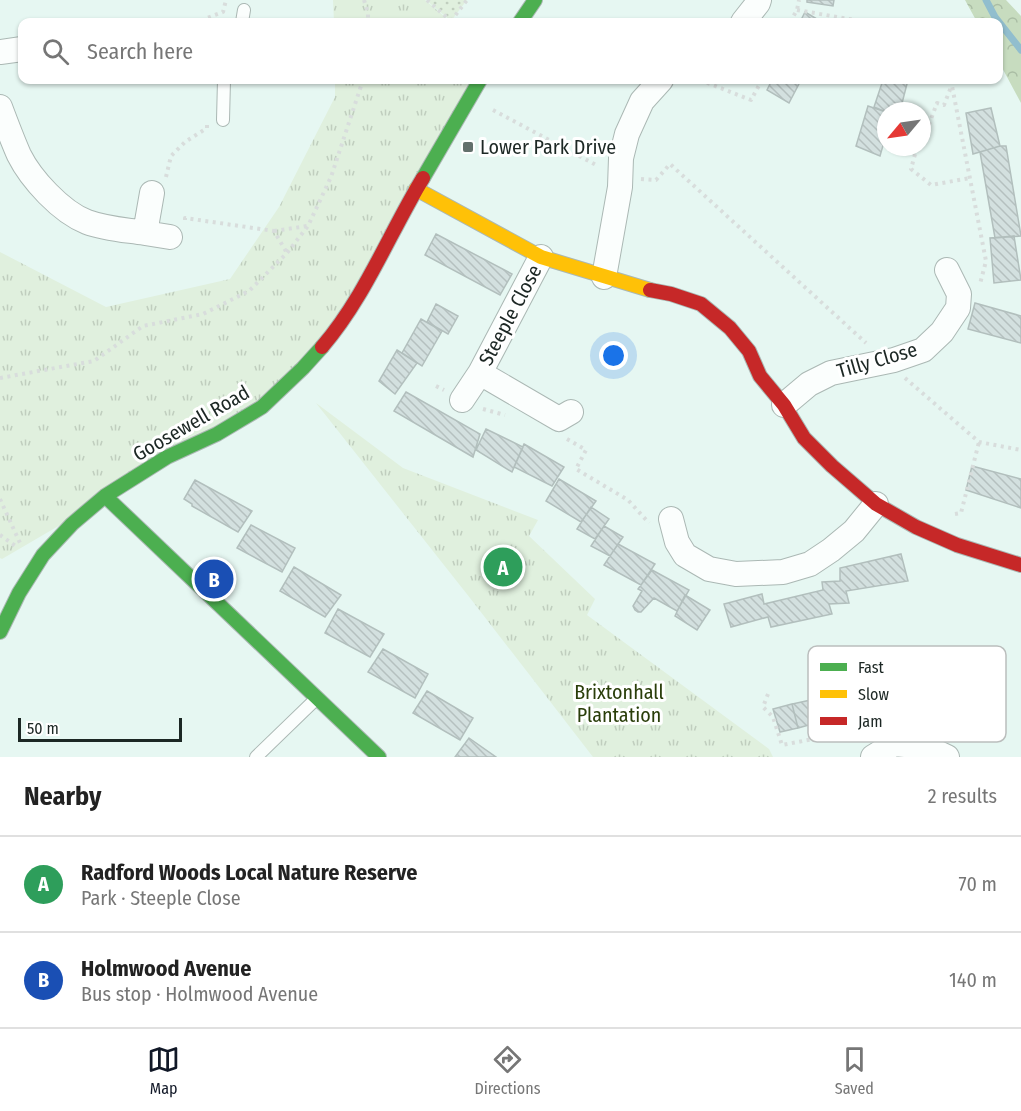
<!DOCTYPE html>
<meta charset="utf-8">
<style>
body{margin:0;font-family:"Fira Sans Condensed",sans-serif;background:#f6f6f6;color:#222}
.compass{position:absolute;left:877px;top:102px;width:54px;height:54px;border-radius:50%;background:#fff;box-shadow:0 2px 4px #0004;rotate:241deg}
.scale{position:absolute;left:18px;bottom:15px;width:164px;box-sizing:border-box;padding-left:6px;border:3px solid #1c2724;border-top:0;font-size:16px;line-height:21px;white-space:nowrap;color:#1c2724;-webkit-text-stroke:4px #fff;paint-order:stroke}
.you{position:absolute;left:614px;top:356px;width:21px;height:21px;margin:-15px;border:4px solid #fff;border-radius:50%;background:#1a73e8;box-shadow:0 0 0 9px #1a73e833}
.badge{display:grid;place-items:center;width:39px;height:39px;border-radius:50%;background:#111827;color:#fff;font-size:20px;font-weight:700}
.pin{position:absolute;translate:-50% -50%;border:3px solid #fff;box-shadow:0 2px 6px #0006}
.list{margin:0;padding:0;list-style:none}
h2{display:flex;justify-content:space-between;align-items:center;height:78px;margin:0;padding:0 24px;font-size:26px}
h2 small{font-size:20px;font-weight:400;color:#767676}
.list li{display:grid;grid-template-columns:39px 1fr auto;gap:18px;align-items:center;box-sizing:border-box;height:96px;padding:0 24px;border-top:2px solid #e0e0e0}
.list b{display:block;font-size:22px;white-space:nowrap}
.list p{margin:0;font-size:20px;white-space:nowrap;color:#767676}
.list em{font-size:20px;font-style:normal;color:#767676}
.icon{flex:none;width:33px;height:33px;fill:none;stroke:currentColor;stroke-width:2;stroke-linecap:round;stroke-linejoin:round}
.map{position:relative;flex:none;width:1021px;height:757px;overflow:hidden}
.search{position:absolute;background:#fff;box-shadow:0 2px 4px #0004;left:18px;right:18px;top:18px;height:66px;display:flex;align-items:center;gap:15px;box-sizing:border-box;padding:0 21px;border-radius:12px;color:#767676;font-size:22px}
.sheet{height:270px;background:#fff}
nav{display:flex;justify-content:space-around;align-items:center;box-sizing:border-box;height:84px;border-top:2px solid #e0e0e0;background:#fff;font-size:16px;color:#767676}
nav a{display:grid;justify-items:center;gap:3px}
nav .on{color:#111827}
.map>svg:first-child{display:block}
</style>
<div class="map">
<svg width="1021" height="757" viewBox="0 0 1021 757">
<defs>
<pattern id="grass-dots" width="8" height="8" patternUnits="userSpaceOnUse" patternTransform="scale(1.5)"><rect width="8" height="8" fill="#e0f0de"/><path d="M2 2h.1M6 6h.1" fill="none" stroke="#c0cebe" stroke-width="1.8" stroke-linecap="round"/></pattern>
<pattern id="forest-crowns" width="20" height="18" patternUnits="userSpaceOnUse" patternTransform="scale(1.5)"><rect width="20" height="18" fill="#c7dcbf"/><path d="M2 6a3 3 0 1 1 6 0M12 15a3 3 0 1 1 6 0" fill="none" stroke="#aabda4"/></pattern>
<pattern id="park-tufts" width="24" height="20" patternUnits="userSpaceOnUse" patternTransform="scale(1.5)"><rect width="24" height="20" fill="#e0f0de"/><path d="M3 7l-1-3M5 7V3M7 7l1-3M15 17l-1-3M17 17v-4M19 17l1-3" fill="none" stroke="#c0cebe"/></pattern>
<pattern id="building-back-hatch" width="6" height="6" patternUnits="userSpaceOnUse" patternTransform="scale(1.5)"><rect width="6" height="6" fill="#d3e0df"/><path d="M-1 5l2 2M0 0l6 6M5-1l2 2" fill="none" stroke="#b5c0bf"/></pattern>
</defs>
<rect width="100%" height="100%" fill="#e6f7f2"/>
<path fill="url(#grass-dots)" d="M426,0H467L451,21Z"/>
<path fill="url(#forest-crowns)" d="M965,0H1006L1021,16V103L999,62L998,22H977Z"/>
<path fill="url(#park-tufts)" d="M333,0H425L451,22H334Z
M335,80H482L359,294L262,407L2,559L0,558V252L106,307L230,279L279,207L335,97Z
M316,403L403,468L538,520L529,536L595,599L587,615L769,749L773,757H593L470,598Z"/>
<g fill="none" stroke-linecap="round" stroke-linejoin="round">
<path stroke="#91bece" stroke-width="7" d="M986,0L995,17L1021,50"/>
</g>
<path fill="url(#building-back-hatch)" stroke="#b2bfbd" stroke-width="1.5" d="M807,0H834L833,6L807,2Z
M805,12L822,22H800Z
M772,80H801L789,103L767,90Z
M883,80H908L900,111H886V112L874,107Z
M868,106L886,112V135L880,156L856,146Z
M991,108L1000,146L973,154L966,113Z
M1000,146H1006L1021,236L995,238L980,152Z
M436,234L512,274L500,295L425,255Z
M1014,236L1021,280L994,283L990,238Z
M975,303L1021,316V343L968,329Z
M436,304L458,316L448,334L427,322Z
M421,319L442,331L422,366L402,353Z
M397,350L417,363L395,394L379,381Z
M406,392L480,434L473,457L394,411Z
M486,429L523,447L512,472L476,450Z
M524,444L564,467L552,486L514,467Z
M972,466L1021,479V508L966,490Z
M559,479L596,501L581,522L546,501Z
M195,480L252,511L238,532L192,506V504L184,499Z
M591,507L609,519L595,539L577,529Z
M251,525L295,548L282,572L237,548Z
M604,526L623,537L610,556L591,546Z
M618,544L655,564L641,585L604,565Z
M901,554L908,581L846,591L849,603L829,604L832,614L771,627L768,617L731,627L724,604L762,594L764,604L823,590L822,582L840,581V568Z
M294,567L341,595L325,617L280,591Z
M652,570L689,590L677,611L654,598L641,612H638L635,610L633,606L642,591L638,589Z
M685,595L710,610L697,630L675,616Z
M338,609L384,634L370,657L325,633Z
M383,649L428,674L415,698L368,672Z
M427,691L473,718L460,740L413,713Z
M811,700L816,723L798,728L792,704Z
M792,704L798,728L780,732L773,709Z
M469,738L496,757H455Z"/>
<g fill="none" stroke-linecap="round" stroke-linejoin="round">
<defs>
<path id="lane" d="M242,22L244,10
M223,120L224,80
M256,757L317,698"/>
<path id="street" d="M743,22L758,3L759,0
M0,52L22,49
M0,107C6,123 12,139 19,155C31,179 61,212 87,222C106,229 126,230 145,233L152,193
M145,233L170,237
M604,277L620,187L621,158L627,134L642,101L661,80
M480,373L559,419L571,412
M462,400L480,373L541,257
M784,405L809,384L831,373L894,360L923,350L942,332L958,308L959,294L947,270
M671,519L677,542L685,555L709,569L736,574L783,572L810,564L831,550L854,531L876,504
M873,757L894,744L926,747L947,757"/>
<path id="fast" d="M520,22L535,0
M423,178L480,80
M105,496L379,757
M0,632L19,593L43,555L72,524L105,496L167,457L217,434L262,407L303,368L322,347"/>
<path id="slow" d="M416,189L541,257L650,290"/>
<path id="jam" d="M650,290L671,294L701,304L730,328L749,351L760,376L784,405L804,438L832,466L876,504L916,527L957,545L1021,565
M322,347C365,297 389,234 423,178"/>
</defs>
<use href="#lane" stroke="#abb8b4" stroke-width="14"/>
<use href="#street" stroke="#abb8b4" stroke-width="26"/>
<use href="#fast" stroke="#abb8b4" stroke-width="16"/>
<use href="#slow" stroke="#abb8b4" stroke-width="16"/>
<use href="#jam" stroke="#abb8b4" stroke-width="16"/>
<path stroke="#d8dddc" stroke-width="4" stroke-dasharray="3 4.5" stroke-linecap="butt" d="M364,0L368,13V22
M427,0L452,22
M797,10L866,22
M451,21L467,0
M202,22L207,18L223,12L226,0
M790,22L797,10L799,0
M700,80L751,100L762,80
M953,80L952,86L986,261L980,284
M493,110L598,166
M922,138L925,135L937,103L944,105L951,87
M917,147L911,169L931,185L970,178
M166,177L171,156L185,142L207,128V125
M641,179L656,180L670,164L866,343
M185,220V218L274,231L287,253
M274,231L307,226
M0,378L94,361L143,326L203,314L249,291L287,253L308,226L331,177L363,80
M905,378L979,442L1021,450
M436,386L444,390
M483,409L505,415
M567,439L586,450L576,469L628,500L649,523
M0,499L20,543
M955,514L961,513L979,442
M0,535L17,547
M768,694L763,707L773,717L782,745L834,735L877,708L930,697"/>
<use href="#lane" stroke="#fbfefd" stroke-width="12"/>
<use href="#street" stroke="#fbfefd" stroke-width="24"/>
<use href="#fast" stroke="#4caf50" stroke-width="14"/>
<use href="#slow" stroke="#ffc107" stroke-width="14"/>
<use href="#jam" stroke="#c62828" stroke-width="14"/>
</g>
<rect fill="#63706c" stroke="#fff" stroke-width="2" x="462" y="141" width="12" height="12" rx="3"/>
<g text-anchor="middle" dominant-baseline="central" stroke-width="6" stroke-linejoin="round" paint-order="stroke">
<g font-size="20" fill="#1c2724" stroke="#fff" text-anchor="start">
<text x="480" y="147">Lower Park Drive</text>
</g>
<g font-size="20" fill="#1c2724" stroke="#fff">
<text transform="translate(510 315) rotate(-62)">Steeple Close</text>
<text transform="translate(877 360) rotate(-16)">Tilly Close</text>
<text transform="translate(191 423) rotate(-30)">Goosewell Road</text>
</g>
<g font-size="20" fill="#2a3e0a" stroke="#fff">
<text x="619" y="692">Brixtonhall<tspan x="619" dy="23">Plantation</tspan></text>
</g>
</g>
<rect x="808" y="646" width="198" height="96" rx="9" fill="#fff" stroke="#bbbebd" stroke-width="1.5"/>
<rect x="820" y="663" width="27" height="8" fill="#4caf50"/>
<rect x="820" y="690" width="27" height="8" fill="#ffc107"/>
<rect x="820" y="717" width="27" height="8" fill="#c62828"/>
<g font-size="16" fill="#1c2724">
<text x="858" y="673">Fast</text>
<text x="858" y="700">Slow</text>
<text x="858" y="727">Jam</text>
</g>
</svg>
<svg class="compass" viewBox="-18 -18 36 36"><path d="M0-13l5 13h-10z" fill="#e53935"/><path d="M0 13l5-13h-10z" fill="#767676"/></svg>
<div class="scale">50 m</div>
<div class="you"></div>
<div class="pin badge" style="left:503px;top:567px;background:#2e9e5b">A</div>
<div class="pin badge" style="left:214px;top:579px;background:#1a4fb4">B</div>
<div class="search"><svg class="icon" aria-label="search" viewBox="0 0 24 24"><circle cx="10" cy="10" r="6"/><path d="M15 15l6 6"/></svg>Search here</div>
</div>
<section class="sheet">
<h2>Nearby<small>2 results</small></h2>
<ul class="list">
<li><span class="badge" style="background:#2e9e5b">A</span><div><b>Radford Woods Local Nature Reserve</b><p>Park · Steeple Close</p></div><em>70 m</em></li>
<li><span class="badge" style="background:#1a4fb4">B</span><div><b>Holmwood Avenue</b><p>Bus stop · Holmwood Avenue</p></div><em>140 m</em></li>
</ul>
</section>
<nav>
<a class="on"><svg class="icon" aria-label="map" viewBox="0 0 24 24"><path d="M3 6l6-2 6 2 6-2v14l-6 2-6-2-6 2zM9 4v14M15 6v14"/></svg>Map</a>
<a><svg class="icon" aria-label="directions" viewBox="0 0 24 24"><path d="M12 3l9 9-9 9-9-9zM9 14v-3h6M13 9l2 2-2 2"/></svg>Directions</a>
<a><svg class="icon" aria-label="saved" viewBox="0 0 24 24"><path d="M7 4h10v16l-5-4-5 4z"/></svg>Saved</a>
</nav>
